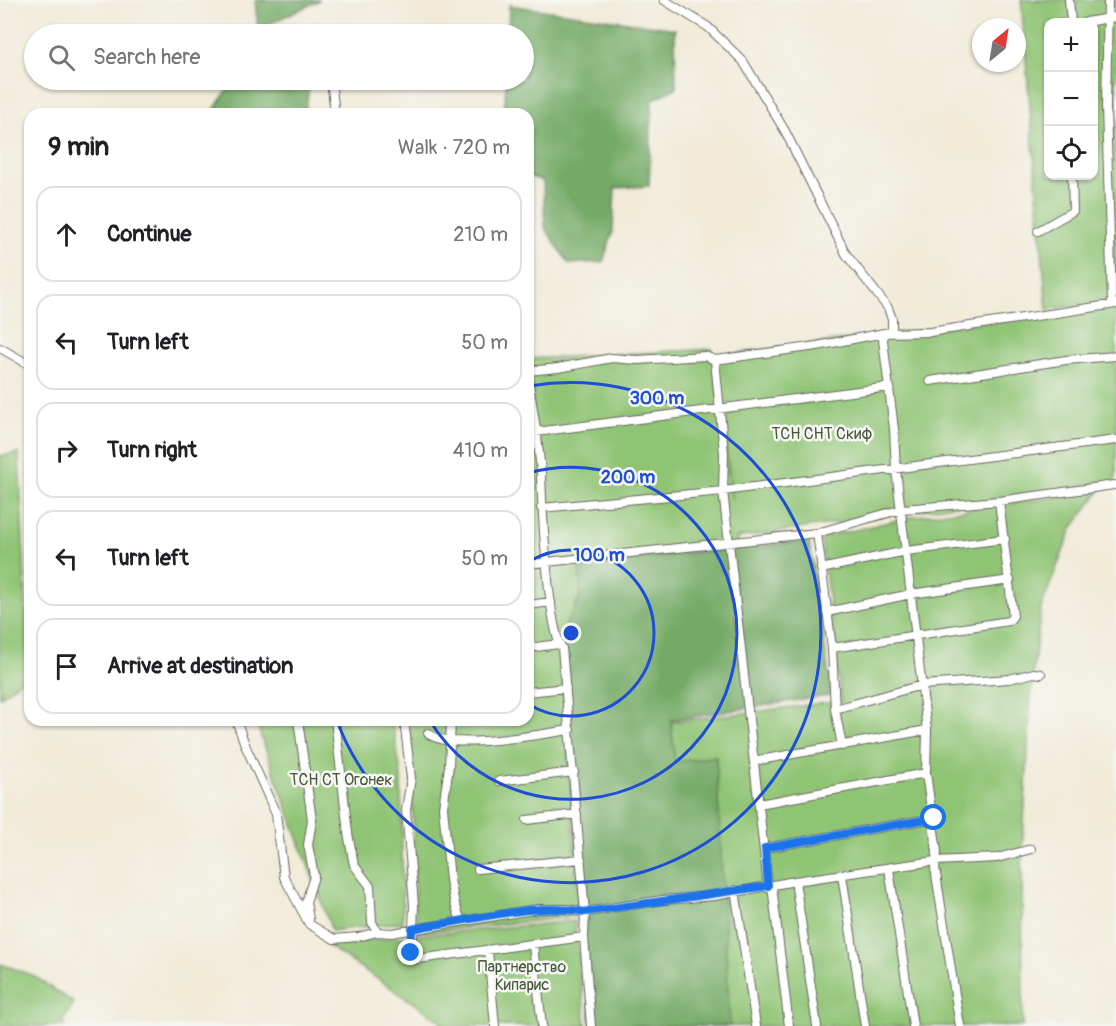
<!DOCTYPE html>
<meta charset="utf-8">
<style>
body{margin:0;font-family:Pangolin,sans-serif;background:#f6f6f6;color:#202124}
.controls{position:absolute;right:18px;top:18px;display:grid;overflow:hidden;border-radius:12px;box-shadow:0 2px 4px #0004}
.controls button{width:54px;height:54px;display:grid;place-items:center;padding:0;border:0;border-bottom:2px solid #e0e0e0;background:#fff;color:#202124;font:30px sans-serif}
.compass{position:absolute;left:972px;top:18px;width:54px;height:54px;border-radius:50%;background:#fff;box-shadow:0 2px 4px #0004;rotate:30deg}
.stop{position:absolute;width:18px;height:18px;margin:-14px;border:4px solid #1a73e8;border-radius:50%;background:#fff}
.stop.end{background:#1a73e8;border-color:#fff;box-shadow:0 2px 6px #0008}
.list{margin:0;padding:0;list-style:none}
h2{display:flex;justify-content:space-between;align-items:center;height:78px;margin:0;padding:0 24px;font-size:26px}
h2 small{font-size:20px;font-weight:400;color:#757577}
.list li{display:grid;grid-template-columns:39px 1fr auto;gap:18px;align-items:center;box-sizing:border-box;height:96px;margin:0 12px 12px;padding:0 12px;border:2px solid #e0e0e0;border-radius:18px}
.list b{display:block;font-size:22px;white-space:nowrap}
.list em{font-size:20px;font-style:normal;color:#757577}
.icon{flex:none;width:33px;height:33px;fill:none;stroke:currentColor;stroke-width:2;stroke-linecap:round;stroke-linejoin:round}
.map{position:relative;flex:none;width:1116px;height:1026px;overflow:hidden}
.search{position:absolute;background:#fff;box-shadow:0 2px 4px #0004;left:24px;top:24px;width:510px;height:66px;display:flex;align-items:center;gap:15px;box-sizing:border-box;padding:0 21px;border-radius:33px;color:#757577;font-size:22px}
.panel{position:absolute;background:#fff;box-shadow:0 2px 4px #0004;left:24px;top:108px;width:510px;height:618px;border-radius:18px}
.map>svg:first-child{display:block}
</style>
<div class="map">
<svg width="1116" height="1026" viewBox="0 0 1116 1026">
<rect width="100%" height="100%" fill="#f6f6f2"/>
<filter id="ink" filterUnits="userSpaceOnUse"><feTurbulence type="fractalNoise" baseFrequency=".0167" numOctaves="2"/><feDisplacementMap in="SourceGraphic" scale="12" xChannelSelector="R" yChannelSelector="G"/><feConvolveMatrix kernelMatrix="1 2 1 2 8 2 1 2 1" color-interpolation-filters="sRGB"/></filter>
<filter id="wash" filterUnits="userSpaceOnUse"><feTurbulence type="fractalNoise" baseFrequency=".008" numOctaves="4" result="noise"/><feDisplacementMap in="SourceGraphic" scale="24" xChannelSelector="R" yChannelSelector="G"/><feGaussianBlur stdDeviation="1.35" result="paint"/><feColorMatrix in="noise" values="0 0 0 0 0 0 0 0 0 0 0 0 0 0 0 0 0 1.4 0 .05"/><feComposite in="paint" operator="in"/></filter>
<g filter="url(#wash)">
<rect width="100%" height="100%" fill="#f1ebd8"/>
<path fill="#90c475" stroke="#567048" stroke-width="1.5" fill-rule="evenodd" d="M1021,0H1116V300L1047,310ZM1048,22H1094V176H1048Z
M1116,306V478L1114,481L737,538V545L595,563L809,541L671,722L841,701L821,538L910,517L1100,491L1072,528L1041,608L1032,680L1022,856L1023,1026H591L562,671L579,916L416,933L410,720H528V359L712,349L732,499L715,356Z
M19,453L29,674L0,697V456Z
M255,720H392L401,774L403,922L332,931Z
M575,921L586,1026H443L438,1019L325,944Z
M0,964L32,975L74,1003L63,1020L64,1026H0Z"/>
<path fill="#74aa66" stroke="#486341" stroke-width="1.5" d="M255,0H320L258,29Z
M509,5L675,29L676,88L652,100L649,186L615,188L613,231L603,262L569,264L545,228L543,181L528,176V114H504L506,80H524V34H508Z
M234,80H310L305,114H211Z
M809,541L832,695L671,720L675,762L716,756L730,1026H591L560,636L580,597V565Z"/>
</g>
<g filter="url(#ink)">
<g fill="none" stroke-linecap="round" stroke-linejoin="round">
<defs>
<path id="minor" d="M664,0L708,27L743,61L785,131L846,254L888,308L892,319V332L884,333L883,340L894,429L896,470L927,730L926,773L937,852L935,868L960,1026
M1069,0L1071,22
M1108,0L1106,108L1112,304
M1086,22L1116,17
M331,80L335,114
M1038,231L1073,211L1072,176
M0,348L30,365
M715,360L724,453L723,491L768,886
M528,371L558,368L612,358L637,360L705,356L715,360L817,346L884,333L930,332L1116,304
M528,378C533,410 539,442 541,475C542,504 548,630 562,648L585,912L584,937L591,1026
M930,381L1066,360L1116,356
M528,433L890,387
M541,508L723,491L1116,440
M817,533L832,648L835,709L842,746
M528,564L817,533L902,509L999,501L1114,485
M821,569L906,551L1005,539
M528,605L551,602
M827,612L911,594L1010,580
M528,648L559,644
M832,648L1009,621L1013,616L999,501
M528,692L566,688
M835,709L922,685L1009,679L1034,673L1041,674
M236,720L246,747L276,814L284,877L309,924L334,939L358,937L377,932L392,933L538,909H566L585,912L663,900L714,896L795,881L935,861L997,858L1031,849
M298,720L312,820L308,845L314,876L306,902L309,919
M335,720L348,833L354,865L370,886L372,922L377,932
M404,720L411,778L406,810L414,905L412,956L418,959L584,937
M451,720L449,766L443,807L450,880L455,904L461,921
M428,733C448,752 541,734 570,730
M754,761L927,730
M499,781L574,772
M759,804L926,773
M527,820L577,814
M765,848L934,818
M478,869L581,859
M889,869L913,1026
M842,875L865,1026
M795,881L817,1026
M772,886L789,1026
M735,890L756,1026
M533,945L542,1026
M488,951L495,1026"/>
</defs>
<use href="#minor" stroke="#67645e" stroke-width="10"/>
<use href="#minor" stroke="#fff" stroke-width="8"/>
</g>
</g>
<g fill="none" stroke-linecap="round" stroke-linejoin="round" filter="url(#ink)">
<path stroke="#1a73e8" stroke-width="8" d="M411,953L412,929L427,926C479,920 532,902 585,912L768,886L765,848L934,818"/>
</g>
<g fill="none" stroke="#1d4ed8" stroke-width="3">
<path d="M528 562A83 83 0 1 1 528 704"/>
<path d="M528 473A166 166 0 1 1 430 721"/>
<path d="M530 386A250 250 0 1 1 337 721"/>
</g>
<g text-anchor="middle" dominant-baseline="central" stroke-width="5" stroke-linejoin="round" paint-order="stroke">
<g font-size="16" fill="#45573b" stroke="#f6f6f2">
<text x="822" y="434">ТСН СНТ Скиф</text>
<text x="341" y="780">ТСН СТ Огонек</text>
<text x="522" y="967">Партнерство<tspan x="522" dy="18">Кипарис</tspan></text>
</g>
</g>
<circle cx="571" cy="633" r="9" fill="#1d4ed8" stroke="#f6f6f2" stroke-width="3"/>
<g font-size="18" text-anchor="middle" font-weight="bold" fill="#1d4ed8" stroke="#f6f6f2" stroke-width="5" stroke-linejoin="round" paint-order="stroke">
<text x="657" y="404">300 m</text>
<text x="628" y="483">200 m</text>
<text x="599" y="561">100 m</text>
</g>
</svg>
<div class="controls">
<button>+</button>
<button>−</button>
<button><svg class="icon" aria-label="locate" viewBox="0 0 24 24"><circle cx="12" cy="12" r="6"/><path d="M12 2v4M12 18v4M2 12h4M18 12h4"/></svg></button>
</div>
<svg class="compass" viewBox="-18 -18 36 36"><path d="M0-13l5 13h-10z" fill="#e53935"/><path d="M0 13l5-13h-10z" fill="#757577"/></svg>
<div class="stop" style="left:934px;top:818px"></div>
<div class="stop end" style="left:411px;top:953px"></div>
<div class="search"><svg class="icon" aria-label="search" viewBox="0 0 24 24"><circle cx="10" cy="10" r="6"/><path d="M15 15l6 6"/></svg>Search here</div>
<section class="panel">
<h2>9 min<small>Walk · 720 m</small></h2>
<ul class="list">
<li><svg class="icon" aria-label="ahead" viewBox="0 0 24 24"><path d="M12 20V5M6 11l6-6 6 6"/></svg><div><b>Continue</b></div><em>210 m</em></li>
<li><svg class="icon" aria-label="left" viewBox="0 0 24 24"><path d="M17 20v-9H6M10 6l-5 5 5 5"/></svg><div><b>Turn left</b></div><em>50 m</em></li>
<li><svg class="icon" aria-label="right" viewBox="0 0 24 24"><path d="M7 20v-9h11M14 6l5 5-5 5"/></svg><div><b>Turn right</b></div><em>410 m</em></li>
<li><svg class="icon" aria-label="left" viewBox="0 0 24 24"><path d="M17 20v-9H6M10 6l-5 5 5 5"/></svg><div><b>Turn left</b></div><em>50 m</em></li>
<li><svg class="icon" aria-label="arrive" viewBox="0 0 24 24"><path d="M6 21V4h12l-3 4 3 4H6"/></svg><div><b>Arrive at destination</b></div></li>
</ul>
</section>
</div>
